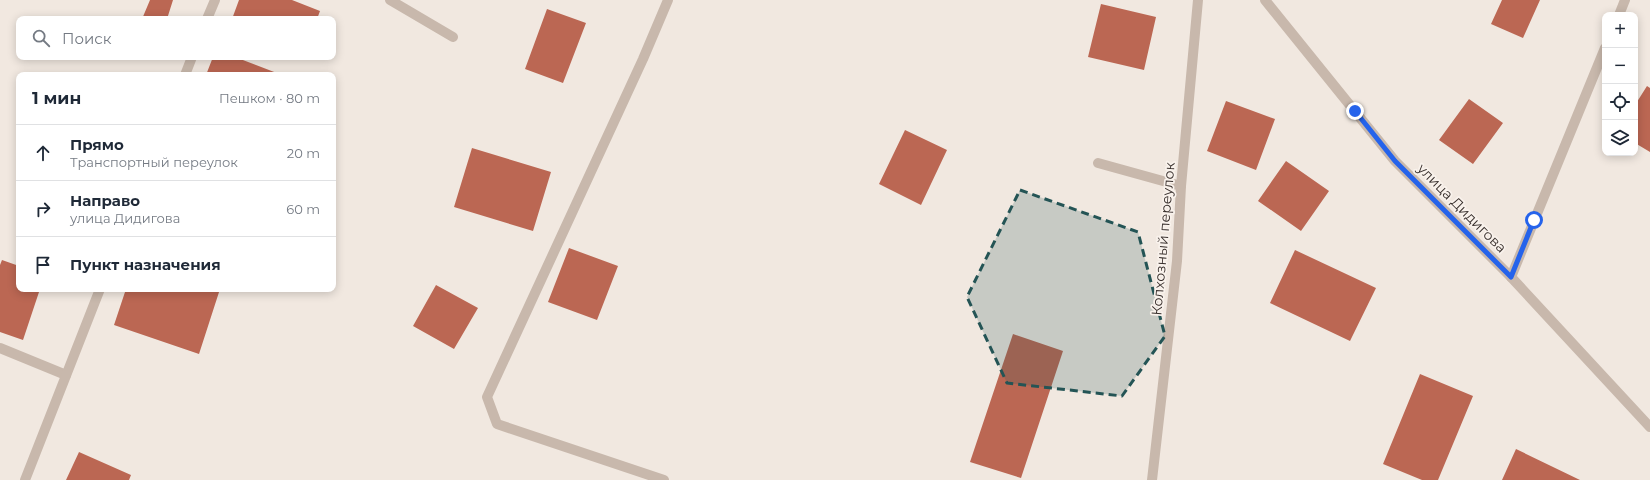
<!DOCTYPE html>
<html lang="ru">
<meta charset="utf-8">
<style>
body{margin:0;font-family:Montserrat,sans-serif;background:#f2f2f3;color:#1f2937}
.controls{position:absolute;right:12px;top:12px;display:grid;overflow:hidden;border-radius:8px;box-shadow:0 2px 10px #0003}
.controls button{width:36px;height:36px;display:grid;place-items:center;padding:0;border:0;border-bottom:1px solid #e0e1e3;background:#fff;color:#1f2937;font:20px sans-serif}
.stop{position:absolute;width:12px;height:12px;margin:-9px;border:3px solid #2563eb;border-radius:50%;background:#fff}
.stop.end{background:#2563eb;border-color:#fff;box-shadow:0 1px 4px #0008}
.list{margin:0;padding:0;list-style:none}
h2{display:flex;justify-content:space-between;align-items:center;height:52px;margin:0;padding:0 16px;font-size:17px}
h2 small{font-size:13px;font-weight:400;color:#747a83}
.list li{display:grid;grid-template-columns:26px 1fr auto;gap:12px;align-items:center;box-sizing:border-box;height:56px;padding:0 16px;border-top:1px solid #e0e1e3}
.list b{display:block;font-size:15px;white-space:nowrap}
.list p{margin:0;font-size:13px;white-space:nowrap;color:#747a83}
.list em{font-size:13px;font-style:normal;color:#747a83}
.icon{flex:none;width:22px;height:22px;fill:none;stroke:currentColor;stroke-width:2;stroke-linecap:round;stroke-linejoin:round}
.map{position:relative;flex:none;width:1650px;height:480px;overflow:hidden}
.search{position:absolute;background:#fff;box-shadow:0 2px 10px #0003;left:16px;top:16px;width:320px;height:44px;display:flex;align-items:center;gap:10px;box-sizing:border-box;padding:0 14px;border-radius:8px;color:#747a83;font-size:15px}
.panel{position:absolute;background:#fff;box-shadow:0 2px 10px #0003;left:16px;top:72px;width:320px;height:220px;border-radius:8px}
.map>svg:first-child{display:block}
</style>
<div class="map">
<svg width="1650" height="480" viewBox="0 0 1650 480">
<rect width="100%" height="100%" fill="#f1e8e0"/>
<path fill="#bb6753" d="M150,0H173L167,19H142Z
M239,0H292L320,11L317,19H232Z
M1502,0H1540L1523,38L1491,24Z
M1101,4L1156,17L1144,70L1088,57Z
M547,9L586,23L563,83L525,69Z
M213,57H235L282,75H206Z
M1647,86L1650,88V152L1635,143V105Z
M1469,99L1503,123L1473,164L1439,140Z
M1226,101L1275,119L1256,170L1207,151Z
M905,130L947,150L921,205L879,184Z
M472,148L551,172L533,231L454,207Z
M1286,161L1329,191L1301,231L1258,201Z
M569,248L618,266L597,320L548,302Z
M1295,250L1376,288L1350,341L1270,303Z
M2,260L19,266V289H40L23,340L0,332V265Z
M436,285L478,308L454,349L413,326Z
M126,289H220L199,354L114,325Z
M1013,334L1063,351L1021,478L970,462Z
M1420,374L1473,396L1438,480H1422L1383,464Z
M1516,449L1580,480H1502Z
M79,452L131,475L129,480H66Z"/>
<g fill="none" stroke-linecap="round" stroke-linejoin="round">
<path stroke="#c8b8ac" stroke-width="10" d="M390,0L453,37
M1098,163L1181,186
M0,348L66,375"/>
<path stroke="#c8b8ac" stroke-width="10" d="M1619,15L1625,0
M207,19L215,0
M185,75L192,57
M1511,277L1605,48
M25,480L100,289
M664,480L497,424L487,397L643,59L668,0
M1152,480L1177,261L1181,186L1198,0"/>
<path stroke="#c8b8ac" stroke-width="10" d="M1265,0L1395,161L1511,277L1650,427"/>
</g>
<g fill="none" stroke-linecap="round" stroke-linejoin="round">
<path stroke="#2563eb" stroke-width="5" d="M1355,111L1395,161L1511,277L1534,220"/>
</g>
<path fill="#245455" fill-opacity="0.2" stroke="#245455" stroke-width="3" stroke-dasharray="8 5" stroke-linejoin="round" d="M1020,190L1138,232L1165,336L1122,396L1007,383L967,297Z"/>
<g text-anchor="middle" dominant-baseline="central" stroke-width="3.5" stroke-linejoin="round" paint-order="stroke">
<g font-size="14" fill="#372e2b" stroke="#f9f2ec">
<text transform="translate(1462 208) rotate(45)">улица Дидигова</text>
<text transform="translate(1163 239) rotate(-85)">Колхозный переулок</text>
</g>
</g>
</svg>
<div class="controls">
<button>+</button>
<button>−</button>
<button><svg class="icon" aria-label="locate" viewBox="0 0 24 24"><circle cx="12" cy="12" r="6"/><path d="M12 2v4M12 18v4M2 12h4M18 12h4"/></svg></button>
<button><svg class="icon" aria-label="layers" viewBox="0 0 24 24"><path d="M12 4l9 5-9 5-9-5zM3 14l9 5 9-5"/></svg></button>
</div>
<div class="stop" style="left:1534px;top:220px"></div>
<div class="stop end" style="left:1355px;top:111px"></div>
<div class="search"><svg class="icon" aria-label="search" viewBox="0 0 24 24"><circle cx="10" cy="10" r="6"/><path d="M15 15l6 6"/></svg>Поиск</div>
<section class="panel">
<h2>1 мин<small>Пешком · 80 m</small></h2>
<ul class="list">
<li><svg class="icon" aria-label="ahead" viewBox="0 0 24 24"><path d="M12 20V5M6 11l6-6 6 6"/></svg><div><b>Прямо</b><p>Транспортный переулок</p></div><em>20 m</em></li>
<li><svg class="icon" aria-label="right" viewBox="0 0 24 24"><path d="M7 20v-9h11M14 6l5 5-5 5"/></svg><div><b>Направо</b><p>улица Дидигова</p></div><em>60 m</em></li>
<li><svg class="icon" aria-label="arrive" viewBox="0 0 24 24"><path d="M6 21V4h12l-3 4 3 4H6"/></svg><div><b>Пункт назначения</b></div></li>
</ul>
</section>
</div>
